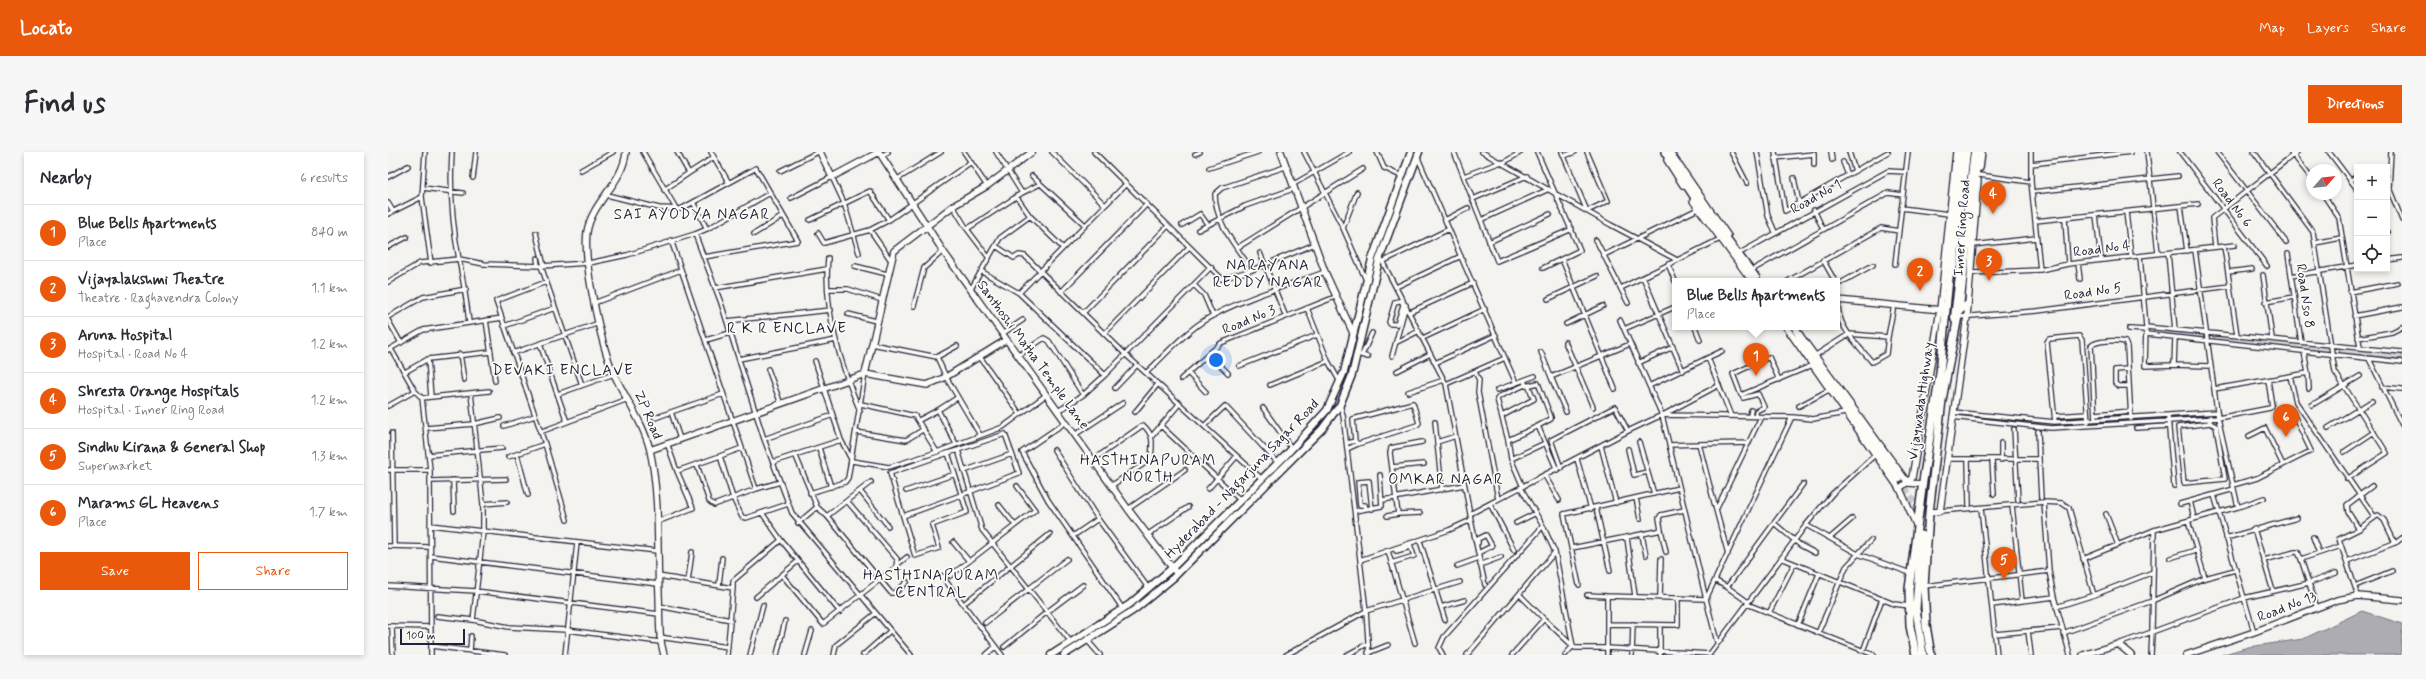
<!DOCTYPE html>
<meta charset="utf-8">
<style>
body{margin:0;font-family:Mynerve,sans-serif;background:#f7f7f7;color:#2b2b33}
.controls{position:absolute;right:12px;top:12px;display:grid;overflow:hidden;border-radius:0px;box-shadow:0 2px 6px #0003}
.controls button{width:36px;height:36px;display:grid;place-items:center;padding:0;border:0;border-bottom:1px solid #e1e1e2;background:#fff;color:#2b2b33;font:20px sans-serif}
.compass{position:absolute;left:1918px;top:12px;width:36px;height:36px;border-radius:50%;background:#fff;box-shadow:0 2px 6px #0003;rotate:62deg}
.scale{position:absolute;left:12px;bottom:10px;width:65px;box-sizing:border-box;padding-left:4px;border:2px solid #22223b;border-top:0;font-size:11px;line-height:14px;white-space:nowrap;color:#22223b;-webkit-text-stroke:3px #fdfcf7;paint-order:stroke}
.you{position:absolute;left:828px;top:208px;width:14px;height:14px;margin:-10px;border:3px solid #fff;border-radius:50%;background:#1a73e8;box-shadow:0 0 0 6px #1a73e833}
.badge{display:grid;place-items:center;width:26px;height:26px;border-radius:50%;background:#ea580c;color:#fff;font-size:13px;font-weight:700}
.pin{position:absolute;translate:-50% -33px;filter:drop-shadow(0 1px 2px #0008)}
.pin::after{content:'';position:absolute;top:21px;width:14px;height:12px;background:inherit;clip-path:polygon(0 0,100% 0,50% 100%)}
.popup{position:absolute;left:1284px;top:126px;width:168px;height:52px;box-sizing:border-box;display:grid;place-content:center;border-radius:0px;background:#fff;filter:drop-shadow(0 1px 3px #0005);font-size:13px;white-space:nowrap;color:#7c7c81}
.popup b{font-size:15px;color:#2b2b33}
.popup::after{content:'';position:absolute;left:50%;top:100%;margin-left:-8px;border:8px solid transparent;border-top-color:#fff}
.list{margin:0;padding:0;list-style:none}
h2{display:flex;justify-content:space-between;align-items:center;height:52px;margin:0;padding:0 16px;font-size:17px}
h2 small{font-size:13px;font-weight:400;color:#7c7c81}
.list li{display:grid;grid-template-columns:26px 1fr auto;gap:12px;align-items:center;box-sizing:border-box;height:56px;padding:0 16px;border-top:1px solid #e1e1e2}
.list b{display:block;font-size:15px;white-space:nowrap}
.list p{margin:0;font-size:13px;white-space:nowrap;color:#7c7c81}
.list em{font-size:13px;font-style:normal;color:#7c7c81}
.actions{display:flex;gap:8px;padding:12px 16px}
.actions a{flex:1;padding:9px 0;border:1px solid #ea580c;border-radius:0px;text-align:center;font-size:14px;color:#ea580c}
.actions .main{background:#ea580c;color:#fff}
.icon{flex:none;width:22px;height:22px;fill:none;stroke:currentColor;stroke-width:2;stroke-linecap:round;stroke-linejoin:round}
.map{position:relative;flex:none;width:2014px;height:503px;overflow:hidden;border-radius:0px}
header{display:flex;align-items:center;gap:24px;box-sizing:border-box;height:56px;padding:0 20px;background:#ea580c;color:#fff}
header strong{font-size:19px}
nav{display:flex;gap:22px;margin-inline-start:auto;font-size:14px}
.intro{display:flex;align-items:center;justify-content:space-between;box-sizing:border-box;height:96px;padding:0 24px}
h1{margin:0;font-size:28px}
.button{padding:10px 18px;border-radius:0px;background:#ea580c;color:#fff;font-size:14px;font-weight:700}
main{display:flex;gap:24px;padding:0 24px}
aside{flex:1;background:#fff;border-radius:0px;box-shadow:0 2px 6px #0003}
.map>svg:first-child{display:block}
</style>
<header>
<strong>Locato</strong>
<nav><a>Map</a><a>Layers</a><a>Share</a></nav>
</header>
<div class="intro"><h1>Find us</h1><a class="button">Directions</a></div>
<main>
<aside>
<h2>Nearby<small>6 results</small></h2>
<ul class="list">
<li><span class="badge">1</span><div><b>Blue Bells Apartments</b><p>Place</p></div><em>840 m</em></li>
<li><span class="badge">2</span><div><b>Vijayalakshmi Theatre</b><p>Theatre · Raghavendra Colony</p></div><em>1.1 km</em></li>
<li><span class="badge">3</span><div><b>Aruna Hospital</b><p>Hospital · Road No 4</p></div><em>1.2 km</em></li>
<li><span class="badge">4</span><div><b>Shresta Orange Hospitals</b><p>Hospital · Inner Ring Road</p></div><em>1.2 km</em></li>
<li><span class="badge">5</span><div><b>Sindhu Kirana &amp; General Shop</b><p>Supermarket</p></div><em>1.3 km</em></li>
<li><span class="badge">6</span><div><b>Marams GL Heavens</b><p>Place</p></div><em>1.7 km</em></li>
</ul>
<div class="actions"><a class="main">Save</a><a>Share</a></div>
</aside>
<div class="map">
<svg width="2014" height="503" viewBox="0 0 2014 503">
<rect width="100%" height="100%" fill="#f4f3ef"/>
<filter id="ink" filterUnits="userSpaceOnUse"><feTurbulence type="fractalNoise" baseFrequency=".025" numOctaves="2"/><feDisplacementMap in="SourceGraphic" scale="8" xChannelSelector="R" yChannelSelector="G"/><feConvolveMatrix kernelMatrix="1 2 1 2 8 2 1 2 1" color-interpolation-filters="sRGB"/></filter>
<g filter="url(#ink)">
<path fill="#d5d4d5" stroke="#7c7b88" d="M1766,178L1816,183L1815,186L1766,181Z
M1827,183L1942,195V200L1827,188L1825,184Z
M1952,196L2014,202V207L1951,201Z"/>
<path fill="#acacb2" stroke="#757582" d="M1974,459L2014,472L2013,503H1833L1860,495L1915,487Z"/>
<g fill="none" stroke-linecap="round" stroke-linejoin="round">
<path stroke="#cac9cb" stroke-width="7" stroke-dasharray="7 3.5" stroke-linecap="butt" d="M1510,327C1523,346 1536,360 1533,383"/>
<defs>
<path id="street" d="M37,0L34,45L43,111
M64,0C62,35 64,72 71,107C75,129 79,149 81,171
M255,0L289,58
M323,0L341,31
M576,0L599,34
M664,0L717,53
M706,0L834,127L864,118L927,92
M916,0L955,76L978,128
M989,0L996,16L1013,24
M1066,0L1109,109L1184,77
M1094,0L1223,73L1289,108
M1149,0L1192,98L1155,116
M1174,0L1199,59L1220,49L1199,0
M1343,0L1359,31
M1369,0L1380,64L1387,80
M1387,0L1397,59L1500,0
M1443,0L1444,8
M1461,0L1467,19
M1643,0V30L1652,118
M1759,0L1770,101
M1792,0L1879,114
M1829,0L1898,90
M1866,0L1925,80L1947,220L1999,301L1959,327
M1903,0L1924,27
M1941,0L1969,37
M2003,0L2001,36L2014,68
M1426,1V13
M807,2L812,0
M493,4L500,0
M1176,4L1187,0
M1030,6L1117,206L1058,232
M1387,6L1426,2
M1455,10L1460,23
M1115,11L1133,0
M1643,12L1743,0
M1982,15H1990
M821,16L870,0
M193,18L225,0
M392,19L430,0
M301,21L326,5
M1591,23L1643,30
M644,24L697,73
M1076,24L1113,10
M0,25L20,14
M85,26L88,0
M1406,26L1411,51
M508,28L553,0
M1962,29L1969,24
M904,33L961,0
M35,36L75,41
M276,38L301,21L289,0
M1644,40L1790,24
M634,41L652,32
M1935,42L1951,66L1972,195
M219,43L271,56L293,57L368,16L410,89L316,105
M628,44L642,64L675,96
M403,46L444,25L456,51L471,101
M1085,47L1139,24
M0,51L5,59
M306,52L319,77
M565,54L579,77L634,41L608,0
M1793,54L1799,99
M1513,56L1561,62
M1426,58L1435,77
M1738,60L1743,104
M0,62L34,45
M1708,63L1713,108
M1677,67L1680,112
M422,68L482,39L501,68
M1057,68L1080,56
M1093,68L1161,37
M1647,69L1810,52
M794,73L812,62L820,73
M955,76L969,40
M579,77L601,106
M482,78L502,107
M810,78L857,54L905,37
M148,81L156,114
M430,81L436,91L482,78L501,68L583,10
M1999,81L2000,80
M307,82L319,77L382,41
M366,82L395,64
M283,88L354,296
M1208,88L1240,151
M1101,90L1162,62
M1927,91L1953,86
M1585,93L1648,86
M608,94L626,106L631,103L637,104L737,202L874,327
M1836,94L1849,183
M0,95L19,85
M1827,95L1824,66L1909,0
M849,96L975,17
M1807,98L1830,266L1850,355L1831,360L1826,343
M872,101L898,165
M1352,101L1500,19L1517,20
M1780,101L1787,178
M1900,102L1913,190
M1216,103L1310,57
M1752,104L1758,175L1757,214L1786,213
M992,105L1058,232L1082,362
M149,106L150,114
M440,106C435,156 453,214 472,259
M1174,107L1227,237
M1435,108L1447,129
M1999,108L2014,106
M996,109L1061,77
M1690,111L1692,127
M1280,112L1287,129
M1507,112L1520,0
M153,114L194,233
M467,114L499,122
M864,118C849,96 827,71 827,42L834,36L897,15
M1364,118L1500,41L1515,43
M593,119L631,141L717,223
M1840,120L1864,117
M1584,121L1652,118L1680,112L1847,93
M1875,123L1884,186
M1903,124L1969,113
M1255,125L1295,219
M1400,129L1493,76L1511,79
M0,130L32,111L71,107L96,112L153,114L201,111L239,103L307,82L333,151L376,287L404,361L523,503
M158,130L108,149L157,292L179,368
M806,133L816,143L825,164
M1449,133L1485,113
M1008,135L1073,104
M327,136L439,117
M1233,136L1332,87
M440,137H460L494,148
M583,137L612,86L642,64
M673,140L759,52
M1962,140L2010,131
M631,141L738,32
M1160,147L1209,124
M1451,148C1446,172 1470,193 1484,210L1498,202L1500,185
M1014,150L1015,153L1009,172H1002L1001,170L1007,150L1015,148
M1877,150L1906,145
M206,151L293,118
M526,154L536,116L555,99
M919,156L940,209L952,230
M1022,160L1085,131
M695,161L780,74
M460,162L488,169
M1966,164L2014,155
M0,165L35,145L78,137
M1570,165L1649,159L1842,134
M0,168L13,191
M98,168L107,229
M1232,168L1274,263L1318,447L1219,444V496L1322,502
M339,169L443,158
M1178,172L1215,154
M116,174L167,156
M1307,175L1312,188
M1758,175L2014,200
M1236,177L1287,155
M1741,177L1758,178
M614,182L635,168
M716,182L801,95
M1758,182L2014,210
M1035,186L1097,157
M1787,186L1786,213L1822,214
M1970,186L2004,180L2014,175
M318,188L342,181
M1009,190L1031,179
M1177,190L1205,255
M152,192L179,270
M484,192L549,205L569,194
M3,197L27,239L34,246L42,318L43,503
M0,198L35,178L114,166
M1153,200L1163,225L1242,192
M125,201L211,171
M72,202L76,228
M821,202L840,221
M973,203L980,205
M974,203L984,181
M1428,203L1461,182L1500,185L1506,153
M630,204L656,186L661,189L695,243
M1004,204L1018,153
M549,205L558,225L592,283
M592,205L632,262
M1117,206L1128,231L1147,224
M1320,206L1343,264
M40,207L43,245
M351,207L448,188
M1981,207L2014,273
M427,209L453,288L464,309L501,315L549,300L615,275L658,243
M1047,211L1108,183
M1250,211L1285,195
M851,214L929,183
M380,217L393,252
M1740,217L1727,218V231L1730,234H1741
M1009,219L1042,202
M17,220L40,207L103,200
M1087,220L1091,228L1090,240L1110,347
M758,221C777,203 795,182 817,168C850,148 901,133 937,120
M800,221L818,240
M1920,221L1921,237
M1902,224L1908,250L1986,364
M1163,225L1178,260
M793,227L833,191L947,145
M1136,228L1138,234L1150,231L1163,265V267L1150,274
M1391,228L1381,205L1345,222L1353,243L1425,213
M882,233L940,209
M1261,234L1334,199
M1994,235L2014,237
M727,236L749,213
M1826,237L1920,221L1916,200
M1109,238L1128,231
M1020,240L1056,228
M83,241L95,352V380L85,468
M170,242L226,222
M34,246L101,239
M1355,246L1370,242L1376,255L1368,259V265
M473,252L527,264L549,300
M1924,253L1972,224
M0,254L27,239
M1411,254L1441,238
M875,256L904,297
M670,259L695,243L717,223L823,115
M283,260L335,242
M747,260L770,232
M1565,260L1667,270L1829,260
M1707,262L1743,259
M1275,263L1331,233
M1114,264L1146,247L1140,233
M1362,264L1363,258
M1667,264L1699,262
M1564,265L1663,276L1830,266L1882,256L1884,254L1880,228
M1822,265V271L1828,274L1837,327L1796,331L1790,275L1822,271
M267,266L283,260L292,287
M1780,266L1786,334
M1707,267L1703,194C1708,188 1729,188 1737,190L1739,195L1743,267
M531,268L550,258
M678,270L634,300L660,348L735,457
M1047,270L1049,290
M1667,270L1659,190L1661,187L1691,184L1694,188L1700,270
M116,274L147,264
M773,274L852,348
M816,274L837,254L890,311
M38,276L86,272L112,266
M1748,276L1781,274
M1940,276L1984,249
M1626,277L1630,348
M1650,279L1651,307
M152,280L240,247
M468,280L518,288L536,277
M4,281L6,394
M688,282L735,251
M764,284L792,251
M1861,284L1877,276L1895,313
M376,287L445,263
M1120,288L1109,247L1112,244L1137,233
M967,289L965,267L1025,251L1031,271L1029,273L970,292
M1251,290L1266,342
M279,291L289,319L332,304
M959,291L967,289L970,292L959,297
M1157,291L1123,307L1120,288L1150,274L1169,318
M1613,291V308
M568,292L550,258L569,246
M1281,293L1311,292
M1213,294L1228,351
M431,296L443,335
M1240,297L1246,323L1259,320
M666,298L710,367L761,437
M1956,300L1986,280
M560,301L579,360L544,373L551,396L527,404L502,321Z
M560,301L570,298
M129,302L140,343
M407,302L429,355L410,371
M41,303L114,296
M120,305L157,292
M1123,307L1135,335
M1189,307L1203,357
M1559,307H1651L1653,346
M705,308L755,273C767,284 764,292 763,307L723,334
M1580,308L1581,353
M1604,308L1606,342
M385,310L453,288
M309,313L321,349L326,353L368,337
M1004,315L1036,312
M1173,316L1163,288L1227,255L1240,279
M0,318H42
M576,319L624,302
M1157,324L1171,348
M65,328L66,359
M42,329L118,327
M392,330L368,337L354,296L332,304L345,346L354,365L358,366L400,352
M1415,332L1386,371L1412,393L1427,401
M1845,333L1869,326L1923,299L1904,259
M820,337L849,304
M1054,338L1049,290L1068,284
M472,339L500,374
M518,339L567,322
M422,341L457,330L460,326L477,222
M1248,346L1252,367
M995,348L1076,333
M1802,349L1806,366
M1656,350L1661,419L1666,445L1682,503
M95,352L119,350
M1102,352L1126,398
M1792,352L1846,337
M611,353L627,373
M429,355L439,364L503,441H507L519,430
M1850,355L1876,346
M1208,356L1222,419
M1593,356L1609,503
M740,357L797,318
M978,357L977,353H972L970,330L981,329L984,357
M1328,358L1311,292L1361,291
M967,359L994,354L992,323
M1552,359L1656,350L1674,351L1681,356L1706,443
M1032,361L1010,362L1002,301L1003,296L1007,295L1034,290
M1718,362L1730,393
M439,364L483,330
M515,364L573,343L631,321L617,282L570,298L594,378L659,460L616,495
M999,364L1010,362
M1083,368L1097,433
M1800,369L1817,426
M269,370L305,356L289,319
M1128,371L1146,362
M42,373L269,399
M1418,373L1470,402L1522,421
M1866,377L1885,439
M1971,377L1960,360L1959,353L1984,334
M1273,378L1278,400
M759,383L800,355
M1254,383L1258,403
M685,384L710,367
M1443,385L1464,367
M1925,385L1931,401
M1239,386L1247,444
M1838,386L1909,366
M393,388L452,460
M1032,389L1057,468
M565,390L581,409
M0,394L42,395
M1184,396L1269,379L1273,378L1271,366L1273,363L1296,358
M1000,399L1027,491
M1008,399L1023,395
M1167,400L1185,494L1177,503
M1090,401L1104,394L1098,383L1090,387V391
M1340,402L1328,358L1373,265
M43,404L270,432
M1393,406L1506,452L1521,454
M1782,406L1808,398
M1695,407L1766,378
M1913,407L1929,456
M972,408L1061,378L1083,368L1082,362L1240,279L1274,263L1404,265
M1876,408L1907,400H1910L1913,407L1953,394
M1959,409L2009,390L2014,386
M1003,411L1026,404L1022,392
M509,413L519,405
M1092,413L1113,405
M1069,414L1091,406
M394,423L435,472L508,415L509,407L459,349
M270,424L345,436V429L393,388L374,361
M554,424L614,503
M562,424L647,358L629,334
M300,429L304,400
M1328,429L1339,435
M331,433L334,406
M1191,433L1176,362L1291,336
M0,434L88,439L271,462
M1536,434L1661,419
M1967,434L2004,419
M1199,443L1219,444
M1970,444L1951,387L1971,377L1990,363L1996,368L2007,391
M368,445L410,409
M1272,446L1273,407
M1634,449L1666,445
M578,450L662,382
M1360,450L1339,435L1386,371
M1359,452L1486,503
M1604,453L1634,449L1624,353
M271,454L343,468
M1053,455L1077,448
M1668,455L1706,443L1765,420
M1381,461L1406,412
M49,464L85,468L121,475L179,478L272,490
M1156,467L1187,496H1219V503
M597,471L679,407
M1220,472L1290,473V446
M1272,473V503
M1410,473L1431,422
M0,474L43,475
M4,474L5,503
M1640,479L1643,503
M1430,481L1458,415L1483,388
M1675,481L1764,449L1817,426L1847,418
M1607,482L1674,476
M271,485L340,495
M699,488L712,503
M682,489L659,460L695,433
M1329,490L1318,447L1404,265L1425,267L1457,261
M1730,492L1764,480L1766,378L1831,360L1866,480
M43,494L117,503
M82,499L83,484
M1475,499L1494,447
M980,501L1000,493
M177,503L189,391
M339,503L345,436
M362,503L375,453
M389,503L397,469
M417,503L424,479
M446,503L448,493L488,461
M475,503L502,479
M598,503L607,495
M898,503L978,459L955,263L952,253
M959,503L979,492
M981,503L978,459L1072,430
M1055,503L1051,496L1056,485L1155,374
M1079,503L1167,400L1155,374L1133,336
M1124,503L1156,467L1131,442
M1244,503L1245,472
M1321,503L1418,373L1444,342L1487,303
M1763,503L1764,480L1856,446L1921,431L1948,421"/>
<path id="secondary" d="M238,0C235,32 204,49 199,80C195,110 213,194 226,222C238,248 255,270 262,298C272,345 269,396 271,443C272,464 270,483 276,503
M432,0L444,25L491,0L555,99L740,357L789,422
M893,0L937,120L965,181
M1282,0L1340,84
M1279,8L1295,33
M1592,16L1594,0
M1305,49L1364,129
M1449,148L1554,158
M1398,175L1513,339L1529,375
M1406,175L1520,331L1534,332
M477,222L506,99L565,54L599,34L644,0
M262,298L477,222L539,233L558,225L618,188
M1511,337L1524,326L1552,158L1568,0
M1541,361L1552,359L1579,165L1590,28
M1695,503L1730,492L1743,503
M1798,503L1866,480L1949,448L1970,444L2014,448"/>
<path id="primary" d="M1563,122L1566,113L1579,0
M1568,171L1566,165L1586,0
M663,503L742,452L784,416L898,303L939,258L956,220L984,107L1023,0
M676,503L746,458L785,426L934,277L952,253L964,223L991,108L1031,0"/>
<path id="highway" d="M1277,0L1309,49L1368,126
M1571,159L1579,153
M1409,179L1416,194L1510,327
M1533,383L1528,457L1535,503
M1528,503L1522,474L1521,437L1535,329L1552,221L1573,0
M1543,503L1538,473L1536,434L1541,361L1554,248L1571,159L1590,0"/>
</defs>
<use href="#street" stroke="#22223b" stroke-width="6"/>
<use href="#secondary" stroke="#22223b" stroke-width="8"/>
<use href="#primary" stroke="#22223b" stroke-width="9"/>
<use href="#highway" stroke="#22223b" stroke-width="10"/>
<use href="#street" stroke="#fdfcf7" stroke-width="3.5"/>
<use href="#secondary" stroke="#fdfcf7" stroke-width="5.5"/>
<use href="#primary" stroke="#fdfcf7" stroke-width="6"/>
<use href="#highway" stroke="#fdfcf7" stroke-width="7"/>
</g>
</g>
<g text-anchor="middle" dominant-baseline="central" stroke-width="3.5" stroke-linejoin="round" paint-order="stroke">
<g font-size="14" fill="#22223b" stroke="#fdfcf7">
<text transform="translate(1428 45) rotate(-29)">Road No 1</text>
<text transform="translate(1844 51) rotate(53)">Road No 6</text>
<text transform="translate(1574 76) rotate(-86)">Inner Ring Road</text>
<text transform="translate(1714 97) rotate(-7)">Road No 4</text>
<text transform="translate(1705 140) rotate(-8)">Road No 5</text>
<text transform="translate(1917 144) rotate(82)">Road Nso 8</text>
<text transform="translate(861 168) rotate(-22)">Road No 3</text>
<text transform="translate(645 203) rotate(54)">Santhoshi Matha Temple Lane</text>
<text transform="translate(1533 249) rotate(-82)">Vijaywada Highway</text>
<text transform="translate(260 263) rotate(67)">ZP Road</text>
<text transform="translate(854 327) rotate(-46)">Hyderabad - Nagarjuna Sagar Road</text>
<text transform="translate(1899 455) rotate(-21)">Road No 13</text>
</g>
<g font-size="15" letter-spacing="1" fill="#22223b" stroke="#fdfcf7">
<text x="304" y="63">SAI AYODYA NAGAR</text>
<text x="880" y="114">NARAYANA<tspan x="880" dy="17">REDDY NAGAR</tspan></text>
<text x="399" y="177">R K R ENCLAVE</text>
<text x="175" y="219">DEVAKI ENCLAVE</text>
<text x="760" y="309">HASTHINAPURAM<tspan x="760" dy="17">NORTH</tspan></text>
<text x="1058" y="328">OMKAR NAGAR</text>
<text x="543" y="424">HASTHINAPURAM<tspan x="543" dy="17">CENTRAL</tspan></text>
</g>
</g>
</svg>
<div class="controls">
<button>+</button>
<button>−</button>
<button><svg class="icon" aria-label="locate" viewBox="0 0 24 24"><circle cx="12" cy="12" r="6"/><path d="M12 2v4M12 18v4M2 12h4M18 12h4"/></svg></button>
</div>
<svg class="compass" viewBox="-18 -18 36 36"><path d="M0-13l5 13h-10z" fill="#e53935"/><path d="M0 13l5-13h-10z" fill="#7c7c81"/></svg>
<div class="scale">100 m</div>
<div class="you"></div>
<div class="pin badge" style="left:1368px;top:224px">1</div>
<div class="popup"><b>Blue Bells Apartments</b>Place</div>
<div class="pin badge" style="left:1532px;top:139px">2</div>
<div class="pin badge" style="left:1601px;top:129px">3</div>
<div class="pin badge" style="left:1605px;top:62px">4</div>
<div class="pin badge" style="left:1616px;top:428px">5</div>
<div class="pin badge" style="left:1898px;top:285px">6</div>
</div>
</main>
